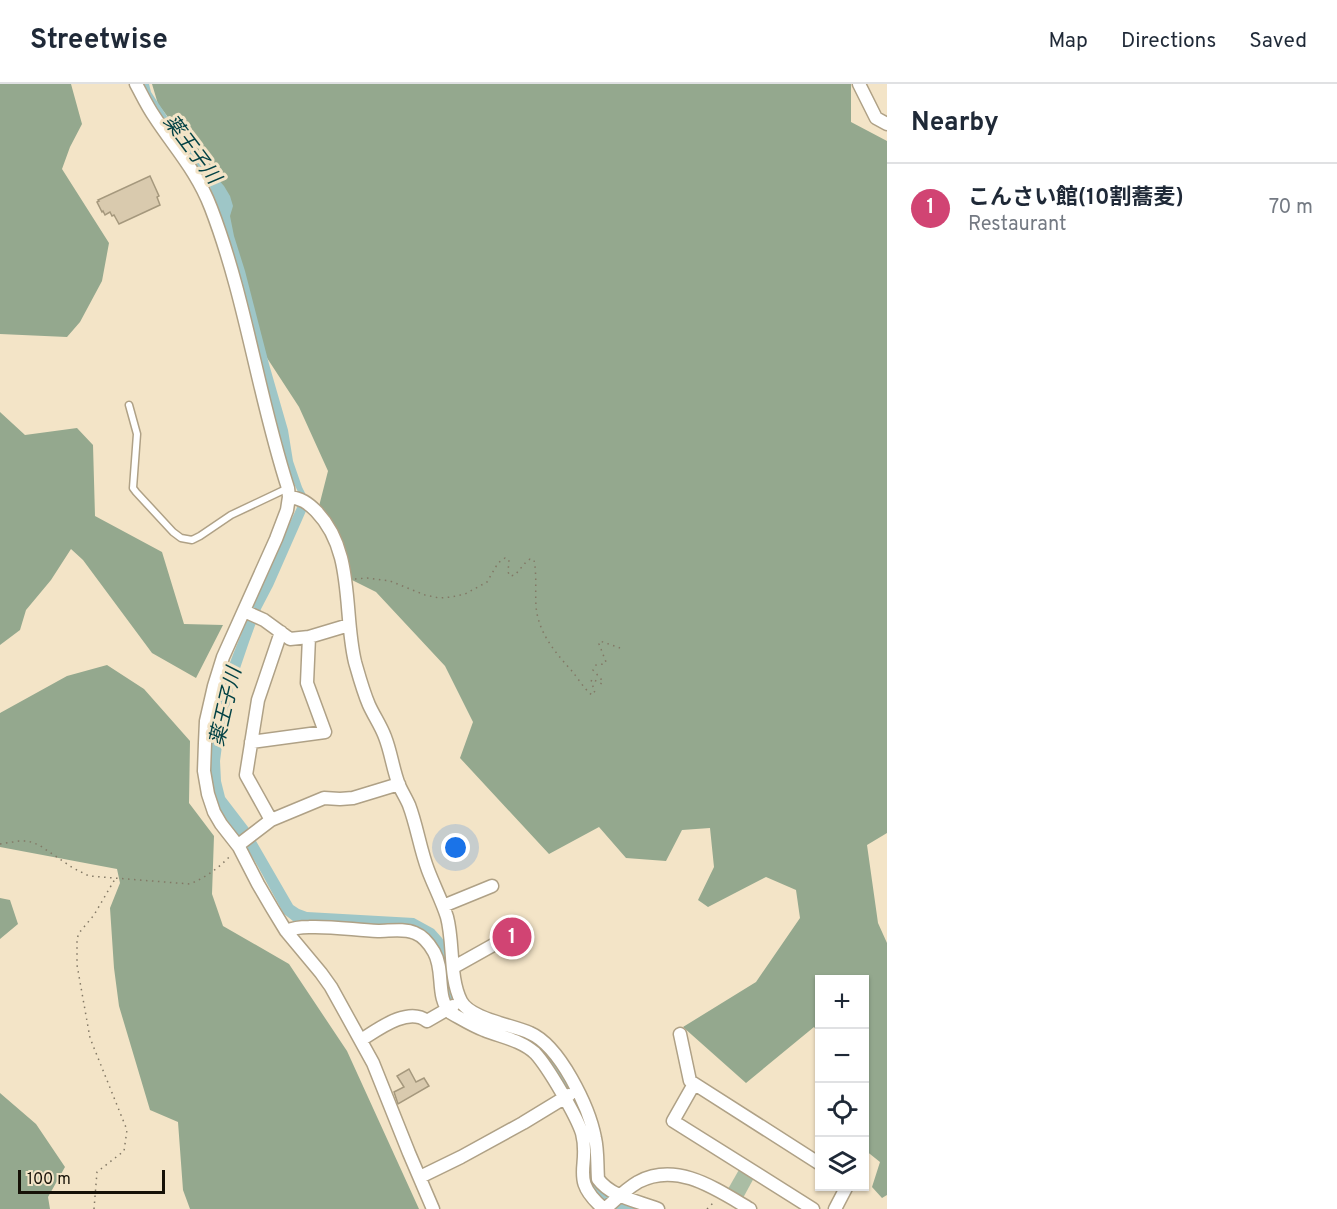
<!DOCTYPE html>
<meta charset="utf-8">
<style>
body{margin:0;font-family:Overpass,"Noto Sans JP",sans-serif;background:#f2f2f3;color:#1f2937}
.controls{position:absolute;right:18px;bottom:18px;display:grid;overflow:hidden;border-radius:0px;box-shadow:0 2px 4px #0004}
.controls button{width:54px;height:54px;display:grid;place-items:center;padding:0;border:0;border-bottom:2px solid #e0e1e3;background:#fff;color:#1f2937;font:30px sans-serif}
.scale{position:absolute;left:18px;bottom:15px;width:147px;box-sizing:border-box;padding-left:6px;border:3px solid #161107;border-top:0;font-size:16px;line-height:21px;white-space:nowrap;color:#161107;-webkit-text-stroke:4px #f3e4c7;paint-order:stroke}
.you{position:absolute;left:456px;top:764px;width:21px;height:21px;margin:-15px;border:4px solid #fff;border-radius:50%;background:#1a73e8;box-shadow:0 0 0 9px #1a73e833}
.badge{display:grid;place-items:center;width:39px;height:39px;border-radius:50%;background:#d14473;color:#fff;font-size:20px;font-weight:700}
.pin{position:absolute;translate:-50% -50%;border:3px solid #fff;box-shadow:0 2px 6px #0006}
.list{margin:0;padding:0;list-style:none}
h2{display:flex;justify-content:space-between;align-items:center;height:78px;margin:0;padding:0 24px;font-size:26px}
h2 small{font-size:20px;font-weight:400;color:#747a83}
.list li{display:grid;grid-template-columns:39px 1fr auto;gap:18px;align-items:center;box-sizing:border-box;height:90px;padding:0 24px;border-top:2px solid #e0e1e3}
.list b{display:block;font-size:22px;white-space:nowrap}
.list p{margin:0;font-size:20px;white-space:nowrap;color:#747a83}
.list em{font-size:20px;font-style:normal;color:#747a83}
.icon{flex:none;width:33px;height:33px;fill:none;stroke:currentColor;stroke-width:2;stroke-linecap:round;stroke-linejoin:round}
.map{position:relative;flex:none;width:887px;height:1125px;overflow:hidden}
header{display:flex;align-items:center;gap:36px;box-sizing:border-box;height:84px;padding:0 30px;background:#fff;border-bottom:2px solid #e0e1e3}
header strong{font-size:28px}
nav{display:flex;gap:33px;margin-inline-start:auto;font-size:21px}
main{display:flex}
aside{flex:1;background:#fff}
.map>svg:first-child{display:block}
</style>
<header>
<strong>Streetwise</strong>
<nav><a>Map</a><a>Directions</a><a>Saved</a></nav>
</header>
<main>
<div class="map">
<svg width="887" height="1125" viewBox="0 0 887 1125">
<rect width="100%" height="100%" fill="#f3e4c7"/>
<path fill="#aabda4" d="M740,1084L755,1092L743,1114L728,1105Z"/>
<path fill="#94a88e" d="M0,0H71L82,40L70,63L62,85L109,159L102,197L80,238L67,253L0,250Z
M152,0H851V38L887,57V749L867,761L878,839L887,859V1111L882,1114L872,1103L880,1078L865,1066L864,896H820L819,949L814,943L746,999L683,943L756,898L800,834L796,806L766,793L708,823L698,816L714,783L710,744L682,746L666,777L626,774L599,743L549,770L460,674L473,638L445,582L376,508L346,493L317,430L328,387L299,323L256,257L218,111L190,62L158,20Z
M0,328L25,351L77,344L93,361L95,432L162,468L184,540L223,541L196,594L152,569L83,476L71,465L51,496L26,526L20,546L0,561Z
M107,581L144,605L190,657L189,719L214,752L212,810L223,842L289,880L347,967L419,1125H190L183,1106L178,1038L150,1026L119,922L114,884L110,824L120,799L117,785L0,763V629L67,592Z
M0,814L10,816L18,840L0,855Z
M0,1009L36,1040L65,1083L48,1113L50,1125H0Z"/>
<path fill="#9ec6c7" d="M142,0H149L151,8L172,40L189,62L224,102L230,112L233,122L230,132L234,152L245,187L269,280L288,346L293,377L302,403L308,415L306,427L273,502L261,525L249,558L233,605L224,646L220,677L221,697L225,713L248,743L293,821L299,825L307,828L414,834L434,845L442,854L446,860L457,915L517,947L549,968L571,1002L592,1052L593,1092L648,1125H612L587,1103L586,1059L539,969L453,926L425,850L315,841L293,837L284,830C271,807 259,784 246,762C234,743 219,731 213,708C199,648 225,590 247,536C263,497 281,458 299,419V410L287,385L282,358L280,355L263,286L220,133L210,103L193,75L155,23Z"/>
<path fill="#d9caae" stroke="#a5987d" stroke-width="1.5" d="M150,92L159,112L157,113L160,121L119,140L114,131L112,132L110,128L105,131L103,127L102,128L97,118L99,117L98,116Z
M409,985L416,998L424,994L429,1002L398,1020L394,1008L404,1003L397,992Z"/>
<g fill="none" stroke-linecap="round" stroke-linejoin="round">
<defs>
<path id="lane" d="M129,321L137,350L133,404L136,408L173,448L181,454L192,456L200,452L231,431L288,404"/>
<path id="street" d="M136,0C142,11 147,22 154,32C174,63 197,87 211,124C246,215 258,312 288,404L289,413L287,426L276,455L223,573L214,602L206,637L205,659L204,687L208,710L214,728L221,740L239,763L258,800L272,824L286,847L321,889L331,903L373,979L409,1069L433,1125
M859,0L876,34L887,40
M289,413C301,414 308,419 316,427C355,467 343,528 355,578C359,592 363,607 369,621C374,632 381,642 385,653C391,668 393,686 399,701C402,708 406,714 409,721C417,742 420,765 428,786C434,802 442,817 447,833C454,859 449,893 461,917C470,935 513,941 530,949C560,962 589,1023 595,1054C598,1067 597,1081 598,1095C611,1113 638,1117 658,1125
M244,527L264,536L290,555L309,553L349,541
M251,658L325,648L307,599L309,553
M271,736L246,691L258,616L281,548
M239,763L241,759L271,736L324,714L340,715L353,714L399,700
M443,822L492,802
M286,847C293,844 301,843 309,843C332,842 355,846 378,847C390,847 404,844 415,849C423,852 430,861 434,868C445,887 435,914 451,929C462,935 473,942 484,946C501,953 521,956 535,969C548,983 576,1031 582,1049C591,1084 568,1094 604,1125
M454,883L513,850
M680,950L690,997L820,1080
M361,956C377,946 408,922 427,937L453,922
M694,1000L673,1037L813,1125
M420,1093L461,1073L523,1039L569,1011
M605,1125C615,1116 626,1105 638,1098C677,1077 716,1105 750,1125
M835,1125L847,1102"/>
</defs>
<use href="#lane" stroke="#afa186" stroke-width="9"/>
<use href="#street" stroke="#afa186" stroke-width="15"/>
<path stroke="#827865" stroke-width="1.5" stroke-dasharray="1.5 4.5" stroke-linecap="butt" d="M355,495L367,494L390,497L425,511L439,514L451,513L465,510L487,498L498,479L505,474L509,476L508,488L510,492L515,491L526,478L530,475L534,476C537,491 535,507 536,522C538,548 554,567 571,586C578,594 584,605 592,611L595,607L591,598L592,595L602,600L601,595L593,586L596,581L604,580L606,578L599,560L600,557L620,564
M0,760L19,757H28L39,761L73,784L89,792L190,800C206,793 219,784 231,771
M94,1125L97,1088L124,1067L127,1046L90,954L77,881V855L79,849L94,831L115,795
M707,1125L715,1117"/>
<use href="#lane" stroke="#fff" stroke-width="6"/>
<use href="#street" stroke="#fff" stroke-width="12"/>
</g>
<g text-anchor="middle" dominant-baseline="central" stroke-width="6" stroke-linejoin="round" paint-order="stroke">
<g font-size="20" font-style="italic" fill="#034245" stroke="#f3e4c7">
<text transform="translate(191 66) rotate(53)">薬王子川</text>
<text transform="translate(227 623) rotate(-77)">薬王子川</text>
</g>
</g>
</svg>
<div class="controls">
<button>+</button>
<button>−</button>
<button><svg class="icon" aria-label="locate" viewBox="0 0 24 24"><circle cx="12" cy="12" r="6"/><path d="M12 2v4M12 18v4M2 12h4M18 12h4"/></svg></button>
<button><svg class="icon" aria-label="layers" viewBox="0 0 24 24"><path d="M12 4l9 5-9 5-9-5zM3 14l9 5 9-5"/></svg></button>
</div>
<div class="scale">100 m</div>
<div class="you"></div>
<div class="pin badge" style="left:512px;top:853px">1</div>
</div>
<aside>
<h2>Nearby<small></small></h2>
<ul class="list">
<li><span class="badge">1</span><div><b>こんさい館(10割蕎麦)</b><p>Restaurant</p></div><em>70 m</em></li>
</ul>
</aside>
</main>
